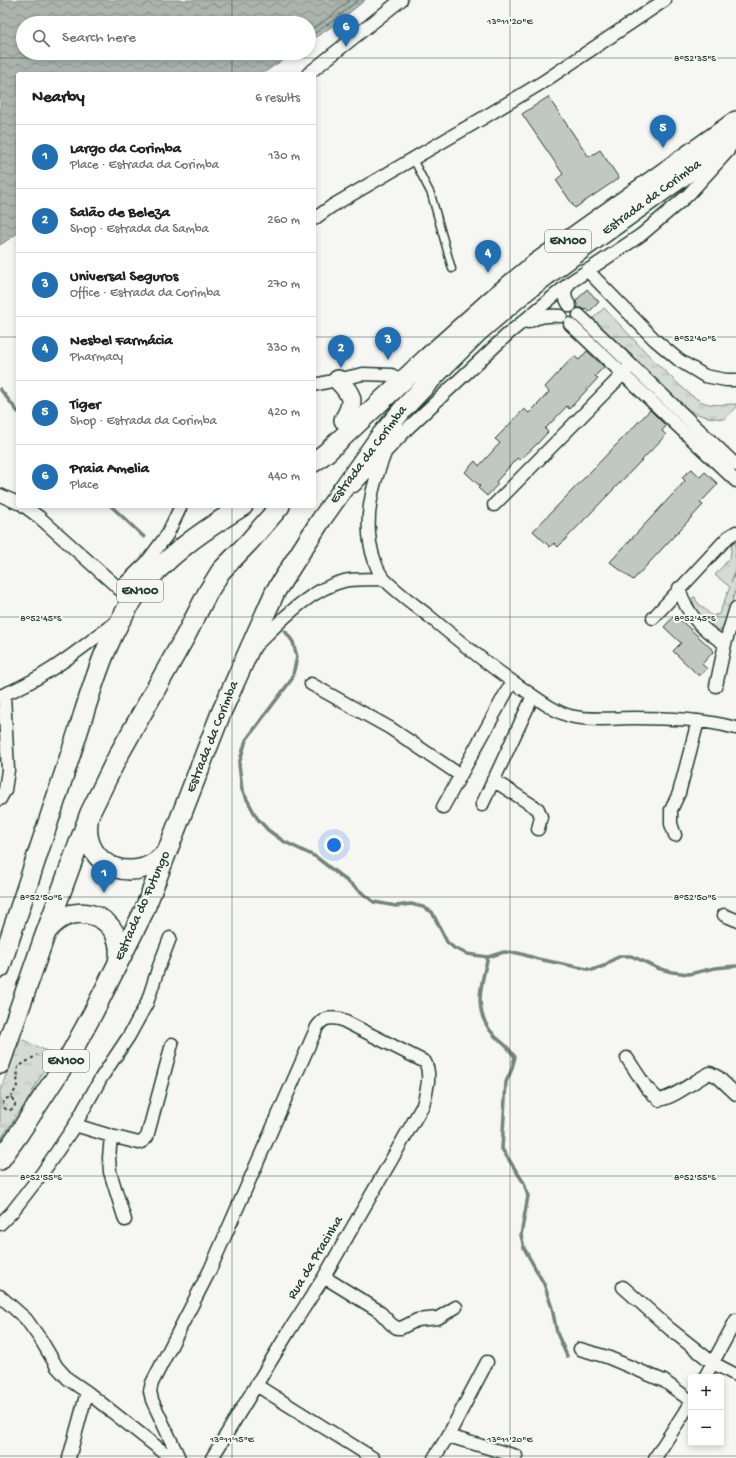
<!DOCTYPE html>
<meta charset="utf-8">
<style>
body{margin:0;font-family:"Gochi Hand",sans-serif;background:#f6f6f6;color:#202124}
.controls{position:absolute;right:12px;bottom:12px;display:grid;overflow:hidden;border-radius:4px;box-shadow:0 2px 6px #0003}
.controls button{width:36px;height:36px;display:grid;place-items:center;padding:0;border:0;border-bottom:1px solid #e0e0e0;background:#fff;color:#202124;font:20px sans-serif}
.you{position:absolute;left:334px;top:845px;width:14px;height:14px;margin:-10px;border:3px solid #fff;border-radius:50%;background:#1a73e8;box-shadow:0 0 0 6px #1a73e833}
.badge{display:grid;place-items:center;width:26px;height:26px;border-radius:50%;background:#1f6fb2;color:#fff;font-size:13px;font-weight:700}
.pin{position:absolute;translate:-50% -33px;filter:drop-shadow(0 1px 2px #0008)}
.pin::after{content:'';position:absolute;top:21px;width:14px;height:12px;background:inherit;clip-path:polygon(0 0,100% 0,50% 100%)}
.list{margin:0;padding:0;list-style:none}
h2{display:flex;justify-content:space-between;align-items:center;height:52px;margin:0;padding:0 16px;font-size:17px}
h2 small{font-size:13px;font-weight:400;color:#757577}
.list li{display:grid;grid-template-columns:26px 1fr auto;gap:12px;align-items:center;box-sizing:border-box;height:64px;padding:0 16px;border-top:1px solid #e0e0e0}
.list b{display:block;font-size:15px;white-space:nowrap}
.list p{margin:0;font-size:13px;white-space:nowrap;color:#757577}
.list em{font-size:13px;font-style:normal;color:#757577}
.icon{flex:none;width:22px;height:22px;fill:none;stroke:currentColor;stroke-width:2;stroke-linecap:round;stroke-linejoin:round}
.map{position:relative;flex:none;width:736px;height:1458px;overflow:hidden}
.search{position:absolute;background:#fff;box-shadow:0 2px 6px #0003;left:16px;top:16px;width:300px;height:44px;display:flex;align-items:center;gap:10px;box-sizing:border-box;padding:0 14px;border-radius:22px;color:#757577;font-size:15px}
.panel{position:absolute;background:#fff;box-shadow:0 2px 6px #0003;left:16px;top:72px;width:300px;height:436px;border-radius:4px}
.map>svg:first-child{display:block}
</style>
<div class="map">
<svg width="736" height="1458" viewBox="0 0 736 1458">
<defs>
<pattern id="grass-tufts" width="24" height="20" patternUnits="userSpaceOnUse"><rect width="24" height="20" fill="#d6dbd6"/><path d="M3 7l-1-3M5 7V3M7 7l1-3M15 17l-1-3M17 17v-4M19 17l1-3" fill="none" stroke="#b7bdb8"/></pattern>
<pattern id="water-waves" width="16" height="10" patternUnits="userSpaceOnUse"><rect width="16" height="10" fill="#aab3ae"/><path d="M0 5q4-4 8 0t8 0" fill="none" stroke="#8a938e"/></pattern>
</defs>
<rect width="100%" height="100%" fill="#f6f6f2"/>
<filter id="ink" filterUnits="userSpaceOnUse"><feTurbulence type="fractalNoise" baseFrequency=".025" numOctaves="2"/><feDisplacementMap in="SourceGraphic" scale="8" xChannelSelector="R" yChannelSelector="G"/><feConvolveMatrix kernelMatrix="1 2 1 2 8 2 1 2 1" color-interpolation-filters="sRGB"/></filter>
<g filter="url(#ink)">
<path fill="url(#grass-tufts)" stroke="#7a8c85" d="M604,308C627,332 649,357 673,379C683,388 692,398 705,403C715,406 726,404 736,404V408L724,419C712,418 702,417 691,411C676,403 665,387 653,376C634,356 613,338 592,319Z
M736,540V569L731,583L736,571V588L725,627L721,630H717L697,614L692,598L695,597L697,602L712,616L719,614L730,587L715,575L730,558L732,544Z
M21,1039L53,1054L27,1101L0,1140V1090Z"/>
<path fill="url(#water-waves)" stroke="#72847d" d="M0,0H365L337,23L309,42V23H23V53H293L262,74H18V233L0,245Z"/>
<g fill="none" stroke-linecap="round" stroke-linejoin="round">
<path stroke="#576c65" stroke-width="1" d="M309,31L331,16L350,0
M309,37L334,20L358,0"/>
<path stroke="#72847d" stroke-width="3.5" d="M0,389L18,412
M111,506L144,537
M285,631L293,642L297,657L292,679L246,740L239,764L242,790L257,818L268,830L283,841L316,857L374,902L396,906L411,904L423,907L432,912L447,942L454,948L467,954L488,957L504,952L518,953L538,959L592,970L604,966L614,959L621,956H631L643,961L657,968L672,972L689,974L715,968L736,966
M488,957C481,984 472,1012 494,1035C497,1039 502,1042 505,1045C509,1049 512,1053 515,1057L511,1071L506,1082L502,1149L524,1183L528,1196L521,1235L524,1248L544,1284L552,1308L557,1333L567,1356"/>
</g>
<path fill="#c1c8c3" stroke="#1f3d34" d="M548,97L589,157L600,150L619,178L575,208L556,180L563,174L522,114Z
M587,289L599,302L589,312L586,308L584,310L581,308H577L576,301Z
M587,351L604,367L595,376L598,378L569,409L567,406L545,429L548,432L537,444L520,460L517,458L496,482L498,484L487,496L478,488L480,486L465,472L475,461L479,466L500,443L495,439L505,429L524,409L529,413L540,402L549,392L545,387L574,356L579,360Z
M650,410L666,426L662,431L666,435L558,547L554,543L550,547L533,531Z
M692,469L700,477L705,472L718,484L700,503L703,505L633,580L610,562L685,481L682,477Z
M675,615L714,651L702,664L707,669L699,676L673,651L681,643L664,627Z"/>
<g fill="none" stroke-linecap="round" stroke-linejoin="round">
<defs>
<path id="service" d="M413,159L431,194L452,269"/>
<path id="minor" d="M308,74L401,0
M314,219L332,206L483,118L543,82L665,0
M587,270L655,340L680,361L705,376L726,380H736
M570,283C563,291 564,298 570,306
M579,315L736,465
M528,322C539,316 548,315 561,316
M570,324L736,481
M314,385L363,374L392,375
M397,425C378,467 358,515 375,562C377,568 381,576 385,580C399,594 415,605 430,617C460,642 491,667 523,689C538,699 553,711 570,716C589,721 615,718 634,718C668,718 703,719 736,728
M354,486L408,428L508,334L572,281L641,235L688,195L728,151
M0,495L18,503
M494,505L629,368
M679,588C687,616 702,629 725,644
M119,589L146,563L167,535L181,506
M653,618L728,537L736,532
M254,647C280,622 308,590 344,581C356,578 371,580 384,579
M311,684L390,728L460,775
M716,686L725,644L736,608
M0,696C37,682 69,658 100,634C106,629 116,623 121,616C126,610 126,600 124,593L39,517L24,506
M493,780L538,809L541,817L538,829
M0,799L5,790L8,770L4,695
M482,805L533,696
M443,807L512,682
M675,835L671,824V810L679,793L698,721
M724,915L736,920
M627,1058L646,1087L659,1100C674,1098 695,1080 710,1073L718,1077L736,1094
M75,1125L111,1136L139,1143L143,1141L147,1137L172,1044
M111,1136L109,1158L110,1172L125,1220
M0,1224L12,1212L43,1172L75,1125L101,1078L129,1036L147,1003L158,969L170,938
M324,1277L379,1311L391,1324L397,1328H401L417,1320L438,1318L456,1307
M623,1287L670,1329L713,1363L736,1375
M0,1296L26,1319L41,1340L57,1367L68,1379L87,1392L171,1458
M580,1349L607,1357L664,1381L691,1401
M705,1377L736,1320
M256,1385L373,1458
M448,1436L516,1456
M69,1458L87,1392
M179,1458L152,1400L150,1391L152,1383L210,1270L317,1027C323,1018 329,1017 340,1019L425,1062C432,1075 426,1092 423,1105L324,1277L289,1331L212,1458
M434,1458L448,1436L487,1362
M655,1458L691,1402"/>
<path id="primary" d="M338,380C353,395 355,402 344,420
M314,462L327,452L427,358L495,297L535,264L736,121
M88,822C82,869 140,887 167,851
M47,931C74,895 128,918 118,962
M0,968C24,896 48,823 72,750C90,697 103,640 137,594C165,556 204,530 243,506
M0,1064L44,938L90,813L118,756L186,635L208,592L221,571L249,542L280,506
M0,1160L18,1135L69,1057L93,1013L144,911L221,713L275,592L321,520L379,438L404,408L439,371L478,332L527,290L582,249L736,138"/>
</defs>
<use href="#service" stroke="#1f3d34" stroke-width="9"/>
<use href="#minor" stroke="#1f3d34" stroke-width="15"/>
<use href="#primary" stroke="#1f3d34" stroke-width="22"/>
<path stroke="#1f3d34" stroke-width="2" stroke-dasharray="3 3" stroke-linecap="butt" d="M3 1104a6 6 0 1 1 12 0a6 6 0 1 1-12 0Z
M11,1098L17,1086L18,1067L37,1055"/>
<use href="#service" stroke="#f6f6f2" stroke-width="6"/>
<use href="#minor" stroke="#f6f6f2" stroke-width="12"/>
<use href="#primary" stroke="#f6f6f2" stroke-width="19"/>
</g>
</g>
<path fill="none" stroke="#1f3d34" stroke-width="1" stroke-opacity="0.45" d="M232,0V23M510,0V1458M232,53V74M0,58H736M0,337H18M314,337H736M232,506V1458M0,617H736M0,897H736M0,1176H736M0,1456H736"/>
<g text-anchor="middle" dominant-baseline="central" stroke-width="4" stroke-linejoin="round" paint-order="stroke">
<g fill="#f6f6f2" stroke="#60746d" stroke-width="1">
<rect x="545" y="230" width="46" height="22" rx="3"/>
<rect x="117" y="580" width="46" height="22" rx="3"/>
<rect x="43" y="1050" width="46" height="22" rx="3"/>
</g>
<g font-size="13" font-weight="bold" fill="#1f3d34">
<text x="568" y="241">EN100</text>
<text x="140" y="591">EN100</text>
<text x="66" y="1061">EN100</text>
</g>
<g font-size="14" fill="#1f3d34" stroke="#f6f6f2">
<text transform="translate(652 198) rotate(-36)">Estrada da Corimba</text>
<text transform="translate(369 455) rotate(-53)">Estrada da Corimba</text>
<text transform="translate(213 737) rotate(-68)">Estrada da Corimba</text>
<text transform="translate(143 906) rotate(-66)">Estrada do Futungo</text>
<text transform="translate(316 1258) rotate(-59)">Rua da Pracinha</text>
</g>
</g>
<g font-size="10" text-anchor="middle" fill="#1f3d34" stroke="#f6f6f2" stroke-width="4" stroke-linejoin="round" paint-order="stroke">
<text x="510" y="24">13°11'20"E</text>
<text x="695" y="61">8°52'35"S</text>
<text x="695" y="341">8°52'40"S</text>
<text x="41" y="621">8°52'45"S</text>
<text x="695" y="621">8°52'45"S</text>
<text x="41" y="900">8°52'50"S</text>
<text x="695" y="900">8°52'50"S</text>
<text x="41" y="1180">8°52'55"S</text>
<text x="695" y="1180">8°52'55"S</text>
<text x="232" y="1442">13°11'15"E</text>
<text x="510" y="1442">13°11'20"E</text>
</g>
</svg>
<div class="controls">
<button>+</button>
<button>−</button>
</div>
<div class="you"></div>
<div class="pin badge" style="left:104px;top:893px">1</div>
<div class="pin badge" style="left:341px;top:368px">2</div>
<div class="pin badge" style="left:388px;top:360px">3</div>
<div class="pin badge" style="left:488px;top:273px">4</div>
<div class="pin badge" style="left:663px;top:148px">5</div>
<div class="pin badge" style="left:346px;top:47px">6</div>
<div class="search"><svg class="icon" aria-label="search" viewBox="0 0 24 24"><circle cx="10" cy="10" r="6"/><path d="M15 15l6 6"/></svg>Search here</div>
<section class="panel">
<h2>Nearby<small>6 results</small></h2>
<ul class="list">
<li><span class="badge">1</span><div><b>Largo da Corimba</b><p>Place · Estrada da Corimba</p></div><em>130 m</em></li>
<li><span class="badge">2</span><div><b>Salão de Beleza</b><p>Shop · Estrada da Samba</p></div><em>260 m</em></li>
<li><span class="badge">3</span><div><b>Universal Seguros</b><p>Office · Estrada da Corimba</p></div><em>270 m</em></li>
<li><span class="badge">4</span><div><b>Nesbel Farmácia</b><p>Pharmacy</p></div><em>330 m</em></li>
<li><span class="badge">5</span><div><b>Tiger</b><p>Shop · Estrada da Corimba</p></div><em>420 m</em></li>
<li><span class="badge">6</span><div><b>Praia Amelia</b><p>Place</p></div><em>440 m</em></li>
</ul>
</section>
</div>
